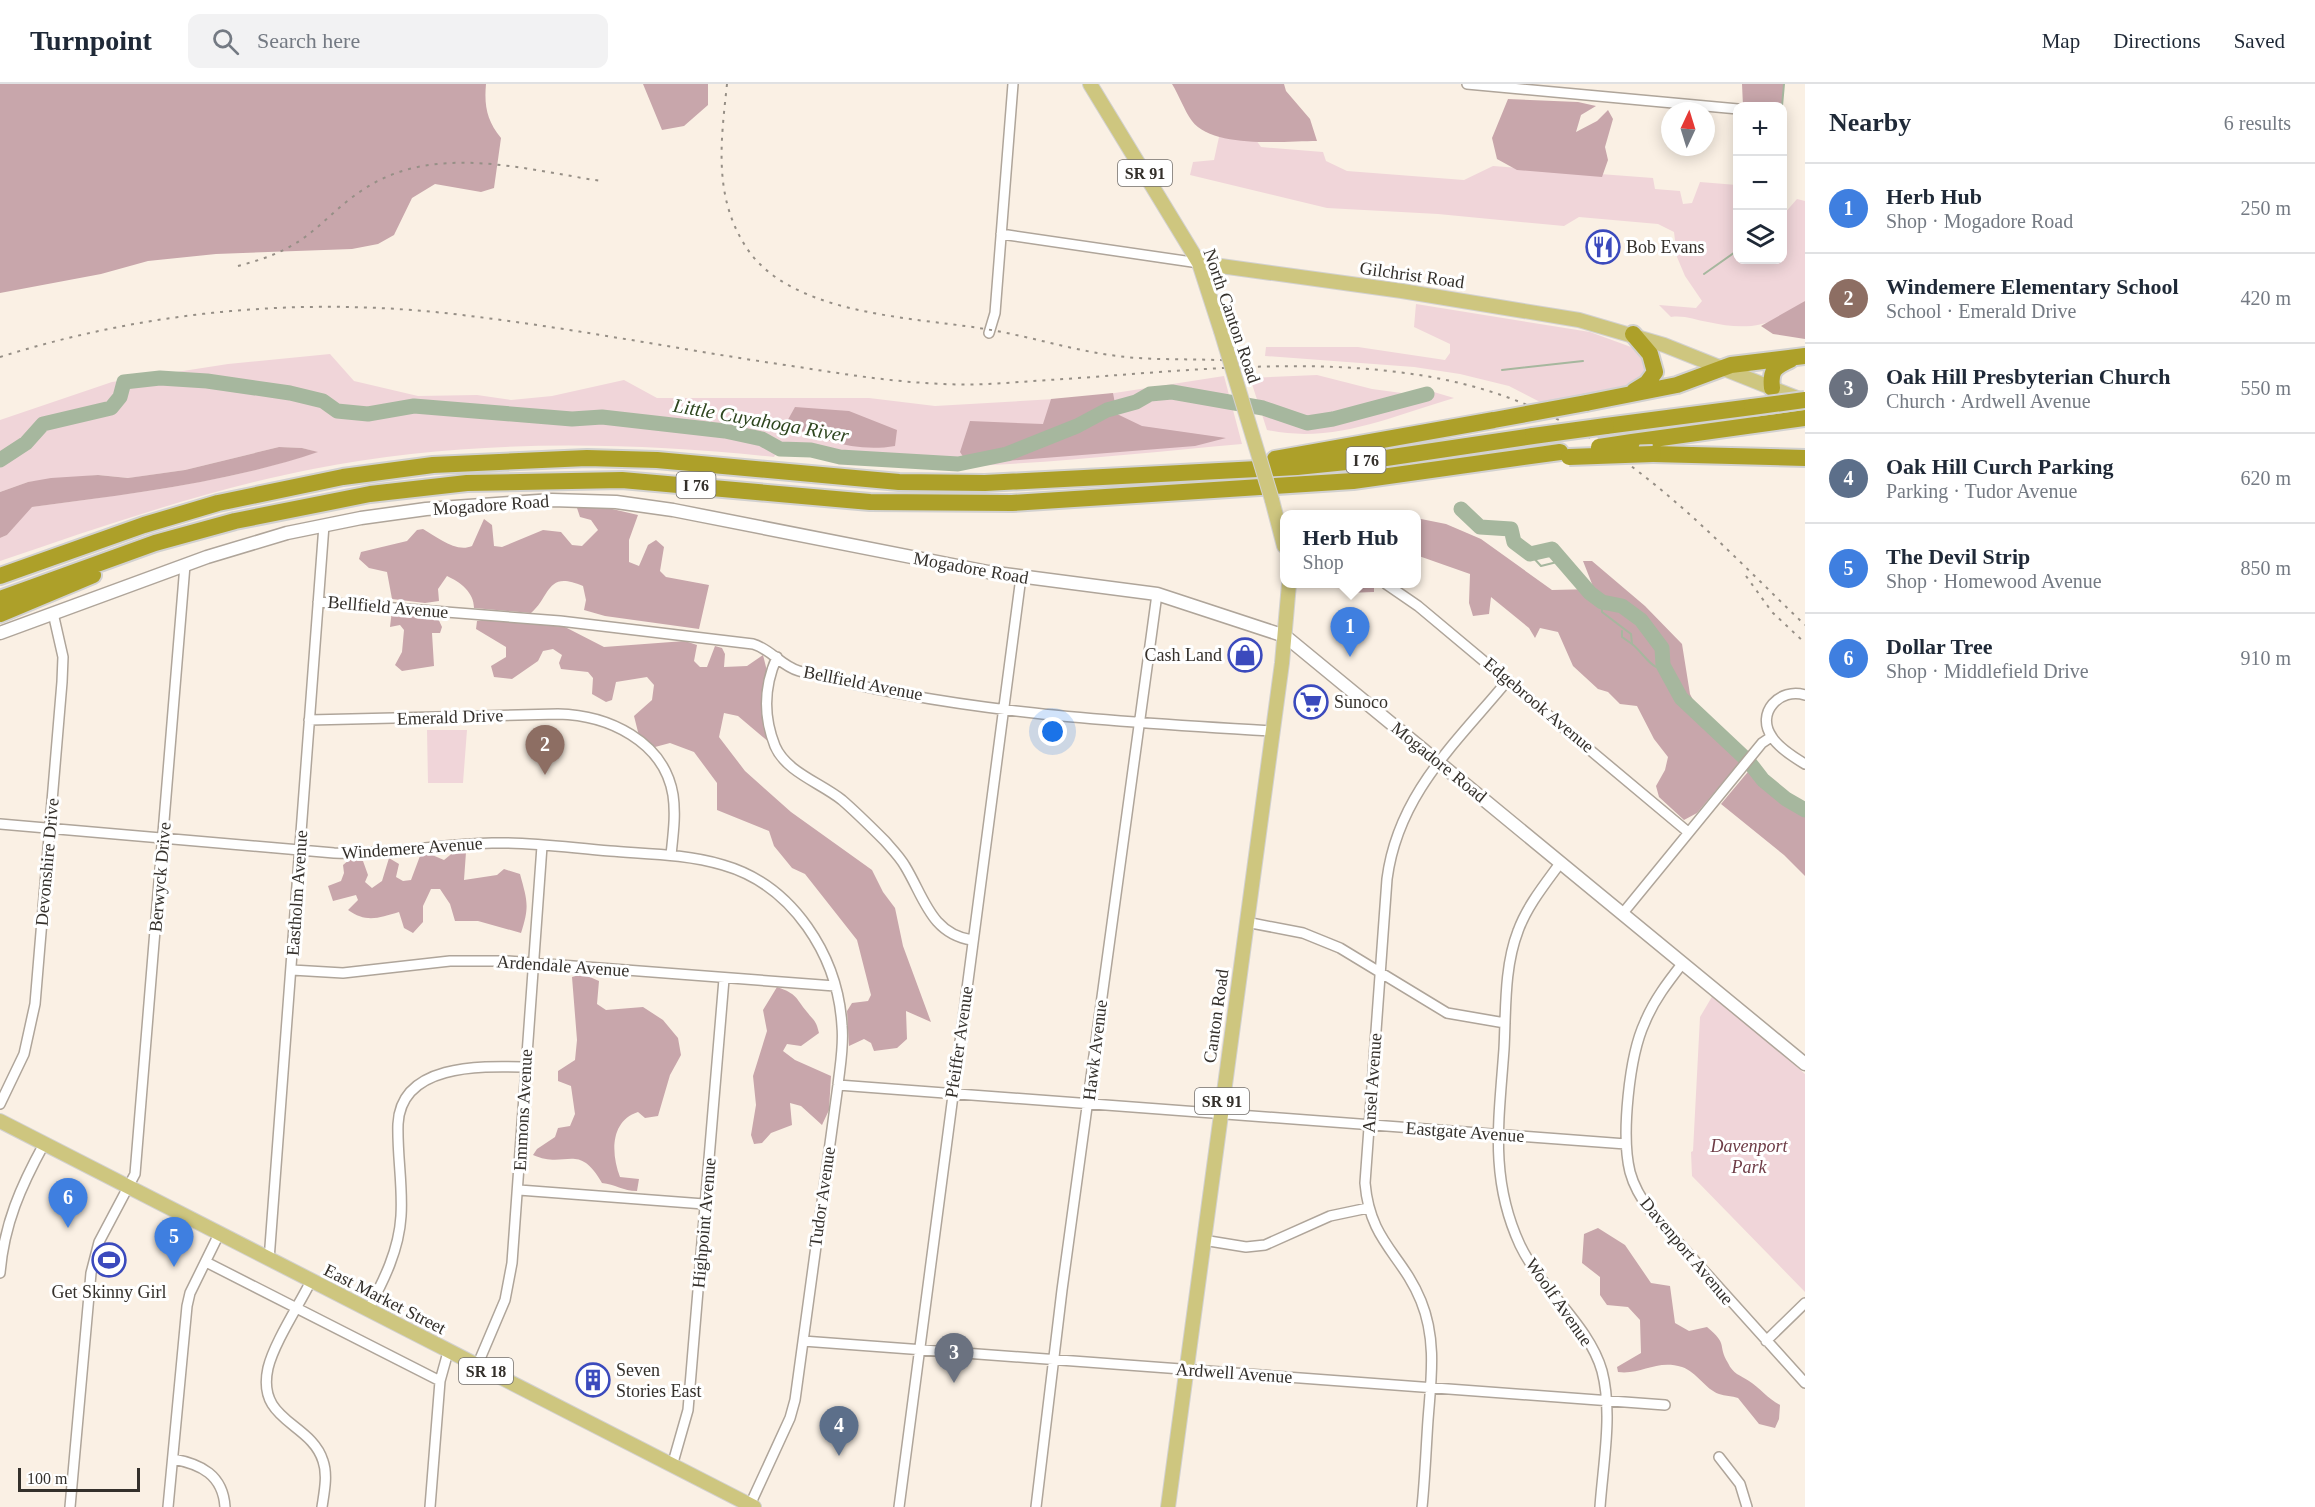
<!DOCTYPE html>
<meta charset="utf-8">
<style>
body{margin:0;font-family:"Times New Roman",serif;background:#f2f2f3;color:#1f2937}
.controls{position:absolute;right:18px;top:18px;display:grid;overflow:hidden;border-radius:12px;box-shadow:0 3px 15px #0003}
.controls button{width:54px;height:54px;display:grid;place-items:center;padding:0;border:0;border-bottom:2px solid #e0e1e3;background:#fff;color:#1f2937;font:30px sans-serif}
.compass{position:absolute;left:1661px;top:18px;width:54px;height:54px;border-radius:50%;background:#fff;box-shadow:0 3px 15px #0003;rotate:4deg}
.scale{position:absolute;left:18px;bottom:15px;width:122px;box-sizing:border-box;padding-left:6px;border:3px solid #34302b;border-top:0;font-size:16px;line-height:21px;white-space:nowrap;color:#34302b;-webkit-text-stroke:4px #fff;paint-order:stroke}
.you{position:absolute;left:1053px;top:648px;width:21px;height:21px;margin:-15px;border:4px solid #fff;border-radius:50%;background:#1a73e8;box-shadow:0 0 0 9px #1a73e833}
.badge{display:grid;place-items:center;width:39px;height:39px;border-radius:50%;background:#3b4abd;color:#fff;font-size:20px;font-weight:700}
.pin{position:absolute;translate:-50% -50px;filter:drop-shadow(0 2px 3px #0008)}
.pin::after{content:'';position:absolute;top:32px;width:21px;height:18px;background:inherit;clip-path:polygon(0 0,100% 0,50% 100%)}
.popup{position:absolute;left:1280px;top:426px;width:141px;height:78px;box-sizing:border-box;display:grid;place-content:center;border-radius:12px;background:#fff;filter:drop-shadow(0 2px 4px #0005);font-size:20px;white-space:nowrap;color:#747a83}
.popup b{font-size:22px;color:#1f2937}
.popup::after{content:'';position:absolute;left:50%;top:100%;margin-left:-12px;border:12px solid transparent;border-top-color:#fff}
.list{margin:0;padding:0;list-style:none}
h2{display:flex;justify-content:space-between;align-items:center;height:78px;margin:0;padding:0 24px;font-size:26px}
h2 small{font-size:20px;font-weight:400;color:#747a83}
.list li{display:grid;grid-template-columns:39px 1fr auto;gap:18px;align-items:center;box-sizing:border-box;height:90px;padding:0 24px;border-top:2px solid #e0e1e3}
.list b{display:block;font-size:22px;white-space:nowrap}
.list p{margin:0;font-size:20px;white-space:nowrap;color:#747a83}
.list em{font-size:20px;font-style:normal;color:#747a83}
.icon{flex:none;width:33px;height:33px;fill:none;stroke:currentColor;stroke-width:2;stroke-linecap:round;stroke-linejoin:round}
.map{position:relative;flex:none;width:1805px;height:1423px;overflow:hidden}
header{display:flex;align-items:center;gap:36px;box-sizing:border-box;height:84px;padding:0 30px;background:#fff;border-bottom:2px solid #e0e1e3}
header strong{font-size:28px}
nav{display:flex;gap:33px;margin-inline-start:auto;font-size:21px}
.search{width:420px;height:54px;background:#f2f2f3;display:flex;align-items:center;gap:15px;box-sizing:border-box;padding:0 21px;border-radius:12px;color:#747a83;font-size:22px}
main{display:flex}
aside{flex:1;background:#fff}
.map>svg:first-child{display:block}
</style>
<header>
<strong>Turnpoint</strong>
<div class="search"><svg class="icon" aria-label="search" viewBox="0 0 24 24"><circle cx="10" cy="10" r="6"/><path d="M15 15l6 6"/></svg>Search here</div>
<nav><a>Map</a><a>Directions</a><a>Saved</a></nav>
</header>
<main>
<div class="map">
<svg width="1805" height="1423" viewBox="0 0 1805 1423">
<rect width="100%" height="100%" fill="#faf0e4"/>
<path fill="#f0d5d9" d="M1219,53L1256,56L1261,63L1323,68L1326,77L1347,87L1464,96L1493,82L1653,94L1655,105L1680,107L1683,120L1692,119L1700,98L1737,101L1738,176H1782L1783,131L1797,115L1805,117V217C1773,243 1747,247 1708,238C1695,236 1684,231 1671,233L1659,221L1696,224L1702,217L1685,192L1677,173L1674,148L1658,140L1579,133L1564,142L1438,130L1327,124L1190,91L1193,78L1214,76Z
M1416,220L1590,248L1631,263L1648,278L1647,290L1632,300L1542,319L1509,302L1460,290L1414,283L1265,272L1266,263H1358L1445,276L1450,269V260L1414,243Z
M330,270L354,297L418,312L477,311L511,316L552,312L624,296L657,314H869L935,322L1089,313L1224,292L1242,360C1140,369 1038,381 936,383C883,384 829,375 776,369L774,373C621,357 465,355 313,385C206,406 103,442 0,477V454L7,451L31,423C127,410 225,399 317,368L302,364L279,363L185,386L129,394L98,391L28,398L0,408V336L112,298L228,280Z
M1317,291L1372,305L1409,310L1427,306L1454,314C1390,333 1333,360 1267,346L1250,294Z
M427,646H467L463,699H428Z
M1713,911L1805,990V1208L1692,1092L1691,1068L1693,1067L1700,933Z"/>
<path fill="#c8a6ab" d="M0,0H486C484,22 487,37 501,54L494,104L481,108L435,100L412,114L394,151L378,160L352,165L216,170L148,177L101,190L0,209Z
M643,0H708V21L684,42L662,46Z
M1172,0H1284L1286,7L1310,35L1317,57C1285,57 1213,65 1192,37C1184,26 1179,11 1172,0Z
M1742,0H1784L1782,22H1743Z
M1508,15L1578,18L1596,22L1581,31L1576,48L1597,37L1608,26L1613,35L1605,63L1608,76L1602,93L1517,86L1497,75L1492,54Z
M1805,217V255L1773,250L1761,242Z
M1113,309L1117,330L1142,342L1226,354L1195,362L968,380L960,368L970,337L1043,340L1051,315Z
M795,323L849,327L897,346L895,362C855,369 823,355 785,341Z
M279,363L302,364L318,368C226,399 128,410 32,423L7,451L0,454V408L28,398L51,394L98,391L128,394L185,386Z
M577,424H608L638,431L629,456V478L639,482L648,461L656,456L664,463L660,487L666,493L709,501L699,545L605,532L584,526L586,516L583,502C546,486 551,512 531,529L474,524C474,508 460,498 447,492L438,505L439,517L425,519L392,515L387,488L369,484L359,475L361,468L407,457L417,446L423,445C437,453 456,469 472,462L484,435L492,441L494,462L502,463L543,446L561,448L572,461L582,462L598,446L591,436L580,433Z
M1416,434L1446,440L1481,455L1552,506L1594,505L1583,477H1592L1645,522L1682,560L1690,610L1702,634L1744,673L1697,729L1684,736L1659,713L1656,702L1665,686L1668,673L1654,655L1637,622L1620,620L1608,608L1598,605L1573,582L1558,548L1540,544L1535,554L1529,544L1491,513L1489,530L1473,532L1469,519L1470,490L1416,471Z
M1334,500H1374V508L1346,509Z
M392,526L436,530L442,543L440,549H432L434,582L402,587L395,581L402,568L404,546L400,541L390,543Z
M487,535L565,543L604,563L685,557L697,561L694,577L700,583H707L715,562L722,564L725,570L724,583L747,582L763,571L767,587L770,659L738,632L724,629L719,653L745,687L791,728L872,786L883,808L895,824L903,862L931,938L906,927L907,955L897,964L874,967L871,959L864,955L849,962L847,927L852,919L868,917L871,911L857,856L805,790L792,784L774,762L769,747L717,726V699L694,668L670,659L655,663L639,652L634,632L652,616L654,601L647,593L616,598L612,616L606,618L592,610L593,594L588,588L561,585L559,579L562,571L553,565L543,567L538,577L512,595L494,593L491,582L506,573V563L476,545L477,537Z
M1752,683L1786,715L1805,726V792L1784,771L1721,720Z
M455,767L466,768L464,796L497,791L504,785L520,790C527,816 530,822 521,849L478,837H455L450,820L440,805H431L423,822V838L413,849L404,844L399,828C379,834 366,839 348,826L358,816L356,811L333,817L328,802L341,797L344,789L343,781L349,776L363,777L368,791L365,798L372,804L382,797L389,774L399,780L396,793L403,797L411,796L420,772L425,768L444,776Z
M583,890L599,897L597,920L606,926L643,923L663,936L678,954L681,971L670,991L658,1032L645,1034L638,1028C610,1037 611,1070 620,1093L639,1095L637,1107C623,1107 615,1100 602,1099C578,1057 566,1086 533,1071L537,1065L555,1053L558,1044L570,1042L575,1030L571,1002L558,997V987L575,976L577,956L572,893Z
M777,903C797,910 795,913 807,928C814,937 816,936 819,949L801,962L787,960L783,967L795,976L831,992L829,1026L822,1041L801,1022L790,1019L792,1041L771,1049L762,1059L754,1060L751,1051L756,1021L753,992L767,947L763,926Z
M1598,1144L1625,1161L1651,1199L1670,1202L1675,1239L1689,1247L1707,1243C1729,1261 1717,1261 1728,1279C1733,1290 1740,1291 1749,1297C1760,1304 1767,1314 1780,1321L1779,1335L1775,1344L1759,1340L1738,1314C1732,1312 1725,1312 1719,1310C1705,1305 1697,1288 1682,1283C1656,1275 1642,1291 1618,1288L1617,1283L1641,1269L1640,1236L1628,1223L1607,1221L1600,1211V1193L1582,1179L1584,1150Z"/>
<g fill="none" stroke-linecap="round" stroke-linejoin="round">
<path stroke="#a6b79e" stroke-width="2" d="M1782,22L1784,0
M1704,190L1738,166
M1502,286L1583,277
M1424,311L1427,310
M1530,470L1541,482L1561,477
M1602,518V528L1631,550L1632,560C1641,567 1647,578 1656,583L1663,581
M1622,547V553L1632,560"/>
<path stroke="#a6b79e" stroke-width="15" d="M0,376L26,359L43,340L111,324L120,313L124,298L160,294L207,297L290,309L323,317L337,327L368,330L414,322L572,335L602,333L725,347L762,355L780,365L811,366L840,373L958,380L1007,370L1077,342L1107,326L1136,318L1150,310L1172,308L1263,324L1307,339L1333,335L1427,310
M1461,425L1480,443L1511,445L1514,458L1530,470L1552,465L1590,509L1602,518L1622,522L1641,536L1662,564L1663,581L1681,614L1749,678L1763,696L1786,715L1805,726"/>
<defs>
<path id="street" d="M1467,0L1738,25
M1001,150L1199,179
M989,249L995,229L1013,0
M1386,500L1418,522L1688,748
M318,518L560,537L753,560C771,565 781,582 799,587C952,628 1115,638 1272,647
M777,573C764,602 763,632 775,662C786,688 821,699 842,716C857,729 871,743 885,757C892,765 900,773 905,782C924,813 931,850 972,856
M1805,611C1780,603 1755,629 1772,653C1778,663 1795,674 1805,680
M309,636L558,630C608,631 664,657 673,711C676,731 673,751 671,771
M0,740L334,769C387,771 439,760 492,759C531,758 571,764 610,767C648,770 686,770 723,781C793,801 838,872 842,942C844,962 840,982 838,1001L795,1316L790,1334L750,1421
M1561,778C1545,800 1527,822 1518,847C1504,883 1506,927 1504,965C1499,1036 1489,1094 1520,1161C1542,1207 1589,1241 1602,1287C1613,1329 1603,1380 1600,1423
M1623,829L1762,659L1771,653
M1246,838L1303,849L1340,864L1447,929L1505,939
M1682,880C1668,898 1654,916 1645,938C1629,972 1621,1052 1630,1088C1634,1103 1642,1116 1651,1128L1805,1299
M292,886L343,889L450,877H507L835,902
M838,1001L1626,1060
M0,1020L24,970L35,920L62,598L63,573L53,529
M519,1106L704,1120
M1203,1156L1246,1163L1265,1161L1330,1132L1368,1124
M269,1176L324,441
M206,1178L440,1297
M0,1189C4,1140 21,1102 44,1060
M311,1197C299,1221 274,1259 268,1284C256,1338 311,1338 323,1377C328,1391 324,1409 322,1423
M368,1226C384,1196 399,1166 401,1132C403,1101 397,1071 398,1040C401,979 482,982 525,983
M803,1257L1665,1321
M1766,1257L1805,1219
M477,1282L505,1216L512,1179L542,762
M1719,1373L1740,1400L1747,1423
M173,1375C201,1380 223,1391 225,1423
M672,1382L688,1326L724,895
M70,1423L91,1189L99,1158L135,1090L185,481
M168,1423L187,1222L190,1209L219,1150
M430,1423L440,1297L448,1268
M899,1423L1021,493
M1036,1423L1062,1206L1157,510
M1422,1423C1425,1394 1426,1365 1428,1336C1431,1296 1437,1256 1421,1217C1402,1170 1370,1158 1365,1099L1387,795C1398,710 1456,659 1508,596"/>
<path id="secondary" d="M0,549L207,473L287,449L361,434L426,425L552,416L616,418L673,426L988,488L1157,510L1285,552L1805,980"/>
<path id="primary" d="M1090,0L1199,179L1221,247
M1199,179L1402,207L1579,236L1664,261L1802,316
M1272,416L1284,462
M0,1037L754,1423
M1168,1423L1282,579L1289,500"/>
<path id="highway" d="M1633,250L1650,270L1655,288L1647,299L1634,307
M1772,304C1770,287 1774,283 1790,276
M1586,319L1677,301L1731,281L1805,272
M1606,342L1752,323
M1632,358L1805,334
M1653,370L1805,374
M1275,375L1494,336
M0,492L144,441L218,419L343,393L433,381L587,374L657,376L899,398L985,399L1297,383L1386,374L1533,352
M0,515L155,459L235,437L370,410L467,399L622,396L870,418L1012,419L1353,397L1560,368
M0,530L93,491"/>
</defs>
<use href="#street" stroke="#afa59a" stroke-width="12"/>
<use href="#secondary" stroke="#afa59a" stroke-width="15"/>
<use href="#primary" stroke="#d2d1d0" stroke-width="16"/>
<use href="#highway" stroke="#d2d1d0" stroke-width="20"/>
<use href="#street" stroke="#fff" stroke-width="9"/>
<use href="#secondary" stroke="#fff" stroke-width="12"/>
<use href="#primary" stroke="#cec67f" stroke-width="14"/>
<use href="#highway" stroke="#ada029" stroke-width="16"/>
<path stroke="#968f86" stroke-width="2" stroke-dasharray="3 6" stroke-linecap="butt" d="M727,0C721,57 713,112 746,163C789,230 908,233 979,244C1026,251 1070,266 1117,272C1156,277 1196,274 1235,277
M238,182C261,176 285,168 305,153C324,139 341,120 361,107C432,58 522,85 601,97
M0,273C150,226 306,212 462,231C573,244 682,266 792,282C843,290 892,298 944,300C979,302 1014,298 1049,296C1194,287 1364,263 1504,312C1626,355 1714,454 1805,541
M1746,492L1772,528L1805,559"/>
<defs>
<path id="primary-bridge" d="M1221,247L1272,416"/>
<path id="highway-bridge" d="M1752,323L1805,316
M1494,336L1586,319
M1533,352L1606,342
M1599,363L1632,358
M1569,373L1653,370"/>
</defs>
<use href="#primary-bridge" stroke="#d2d1d0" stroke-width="16" stroke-linecap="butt"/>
<use href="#highway-bridge" stroke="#d2d1d0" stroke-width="20" stroke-linecap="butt"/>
<use href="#primary-bridge" stroke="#cec67f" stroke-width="14"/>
<use href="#highway-bridge" stroke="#ada029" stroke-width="16"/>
</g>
<defs>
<symbol id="restaurant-ring" viewBox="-11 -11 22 22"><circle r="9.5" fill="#fff" stroke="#3b4abd" stroke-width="1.5"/><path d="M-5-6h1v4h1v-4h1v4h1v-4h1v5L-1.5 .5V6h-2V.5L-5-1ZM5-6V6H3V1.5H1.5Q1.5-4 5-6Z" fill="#3b4abd"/></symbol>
<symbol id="shop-ring" viewBox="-11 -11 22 22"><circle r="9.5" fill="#fff" stroke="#3b4abd" stroke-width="1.5"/><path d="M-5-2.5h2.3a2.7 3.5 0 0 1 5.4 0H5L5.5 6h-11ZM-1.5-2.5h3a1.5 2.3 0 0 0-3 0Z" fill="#3b4abd"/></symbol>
<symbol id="supermarket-ring" viewBox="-11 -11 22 22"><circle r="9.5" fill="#fff" stroke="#3b4abd" stroke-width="1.5"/><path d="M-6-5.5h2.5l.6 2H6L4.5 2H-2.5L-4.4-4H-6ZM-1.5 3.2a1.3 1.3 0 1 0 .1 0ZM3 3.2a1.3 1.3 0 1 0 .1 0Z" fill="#3b4abd"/></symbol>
<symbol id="stadium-ring" viewBox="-11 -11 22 22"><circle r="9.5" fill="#fff" stroke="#3b4abd" stroke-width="1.5"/><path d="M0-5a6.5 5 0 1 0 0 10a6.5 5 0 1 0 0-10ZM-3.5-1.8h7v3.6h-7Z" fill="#3b4abd"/></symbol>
<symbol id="building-ring" viewBox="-11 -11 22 22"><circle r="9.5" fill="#fff" stroke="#3b4abd" stroke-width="1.5"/><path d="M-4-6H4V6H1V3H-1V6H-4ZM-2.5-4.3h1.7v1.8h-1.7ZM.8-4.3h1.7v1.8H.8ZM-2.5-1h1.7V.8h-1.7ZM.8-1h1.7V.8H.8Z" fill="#3b4abd"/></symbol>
</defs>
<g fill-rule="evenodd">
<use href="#restaurant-ring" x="1584" y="144" width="38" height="38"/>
<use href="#shop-ring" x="1226" y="552" width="38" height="38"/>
<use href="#supermarket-ring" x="1292" y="599" width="38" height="38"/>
<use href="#stadium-ring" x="90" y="1157" width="38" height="38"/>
<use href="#building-ring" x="574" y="1277" width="38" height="38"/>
</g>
<g text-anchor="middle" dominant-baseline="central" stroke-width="6" stroke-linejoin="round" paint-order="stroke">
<g fill="#fff" stroke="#716e6b" stroke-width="1.5">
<rect x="1118" y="76" width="54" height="26" rx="4.5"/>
<rect x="1346.5" y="363" width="39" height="26" rx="4.5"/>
<rect x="676.5" y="388" width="39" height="26" rx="4.5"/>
<rect x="1195" y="1004" width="54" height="26" rx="4.5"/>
<rect x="459" y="1274" width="54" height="26" rx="4.5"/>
</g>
<g font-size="16" font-weight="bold" fill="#34302b">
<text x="1145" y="89">SR 91</text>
<text x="1366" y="376">I 76</text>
<text x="696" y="401">I 76</text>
<text x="1222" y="1017">SR 91</text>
<text x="486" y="1287">SR 18</text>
</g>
<g font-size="18" fill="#34302b" stroke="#fff" text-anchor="start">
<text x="1626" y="163">Bob Evans</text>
<text x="1222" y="571" text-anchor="end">Cash Land</text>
<text x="1334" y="618">Sunoco</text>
<text x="109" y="1208" text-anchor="middle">Get Skinny Girl</text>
<text x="616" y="1286">Seven<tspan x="616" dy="21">Stories East</tspan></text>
</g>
<g font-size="18" fill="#34302b" stroke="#fff">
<text transform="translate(1412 191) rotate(8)">Gilchrist Road</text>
<text transform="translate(1232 232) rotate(71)">North Canton Road</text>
<text transform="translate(491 421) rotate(-4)">Mogadore Road</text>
<text transform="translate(971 484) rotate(10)">Mogadore Road</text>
<text transform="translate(388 523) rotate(5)">Bellfield Avenue</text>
<text transform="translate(863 599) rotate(11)">Bellfield Avenue</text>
<text transform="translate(1539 621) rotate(40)">Edgebrook Avenue</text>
<text transform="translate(450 633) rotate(-2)">Emerald Drive</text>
<text transform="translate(1439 678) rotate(39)">Mogadore Road</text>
<text transform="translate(412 764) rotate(-4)">Windemere Avenue</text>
<text transform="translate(47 778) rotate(-85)">Devonshire Drive</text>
<text transform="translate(160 793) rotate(-85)">Berwyck Drive</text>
<text transform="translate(297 809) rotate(-86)">Eastholm Avenue</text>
<text transform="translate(563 882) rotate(4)">Ardendale Avenue</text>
<text transform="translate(1216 932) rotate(-82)">Canton Road</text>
<text transform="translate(959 958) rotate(-82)">Pfeiffer Avenue</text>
<text transform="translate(1095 966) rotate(-83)">Hawk Avenue</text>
<text transform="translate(1372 999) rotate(-86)">Ansel Avenue</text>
<text transform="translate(523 1026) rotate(-87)">Emmons Avenue</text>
<text transform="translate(1465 1048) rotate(4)">Eastgate Avenue</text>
<text transform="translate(822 1113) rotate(-82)">Tudor Avenue</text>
<text transform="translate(704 1139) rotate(-85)">Highpoint Avenue</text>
<text transform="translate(1687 1167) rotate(50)">Davenport Avenue</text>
<text transform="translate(385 1215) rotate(27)">East Market Street</text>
<text transform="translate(1559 1218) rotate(55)">Woolf Avenue</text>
<text transform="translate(1234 1289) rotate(4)">Ardwell Avenue</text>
</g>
<g font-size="18" font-style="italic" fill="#6e3c46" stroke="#fff">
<text x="1749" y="1062">Davenport<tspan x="1749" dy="21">Park</tspan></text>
</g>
<g font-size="20" font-style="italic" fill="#2e461f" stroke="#fff">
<text transform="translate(761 336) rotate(10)">Little Cuyahoga River</text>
</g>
</g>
</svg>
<div class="controls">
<button>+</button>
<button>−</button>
<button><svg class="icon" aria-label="layers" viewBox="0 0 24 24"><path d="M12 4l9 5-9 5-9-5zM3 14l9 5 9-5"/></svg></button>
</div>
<svg class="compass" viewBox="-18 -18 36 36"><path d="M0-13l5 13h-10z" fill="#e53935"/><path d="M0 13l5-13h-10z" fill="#747a83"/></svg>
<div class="scale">100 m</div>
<div class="you"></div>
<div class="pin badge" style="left:1350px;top:573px;background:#3f7fe0">1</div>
<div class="popup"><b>Herb Hub</b>Shop</div>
<div class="pin badge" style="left:545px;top:691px;background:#8d6e63">2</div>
<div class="pin badge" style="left:954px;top:1299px;background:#6b7280">3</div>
<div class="pin badge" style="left:839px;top:1372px;background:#5c6f8a">4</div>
<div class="pin badge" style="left:174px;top:1183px;background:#3f7fe0">5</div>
<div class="pin badge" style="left:68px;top:1144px;background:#3f7fe0">6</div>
</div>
<aside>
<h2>Nearby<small>6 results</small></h2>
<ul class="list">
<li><span class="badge" style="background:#3f7fe0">1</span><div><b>Herb Hub</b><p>Shop · Mogadore Road</p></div><em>250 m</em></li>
<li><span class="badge" style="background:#8d6e63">2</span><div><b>Windemere Elementary School</b><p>School · Emerald Drive</p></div><em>420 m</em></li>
<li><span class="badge" style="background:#6b7280">3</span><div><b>Oak Hill Presbyterian Church</b><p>Church · Ardwell Avenue</p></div><em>550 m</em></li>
<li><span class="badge" style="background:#5c6f8a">4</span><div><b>Oak Hill Curch Parking</b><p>Parking · Tudor Avenue</p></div><em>620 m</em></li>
<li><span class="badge" style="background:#3f7fe0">5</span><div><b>The Devil Strip</b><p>Shop · Homewood Avenue</p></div><em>850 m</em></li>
<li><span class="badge" style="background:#3f7fe0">6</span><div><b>Dollar Tree</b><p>Shop · Middlefield Drive</p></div><em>910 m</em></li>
</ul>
</aside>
</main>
